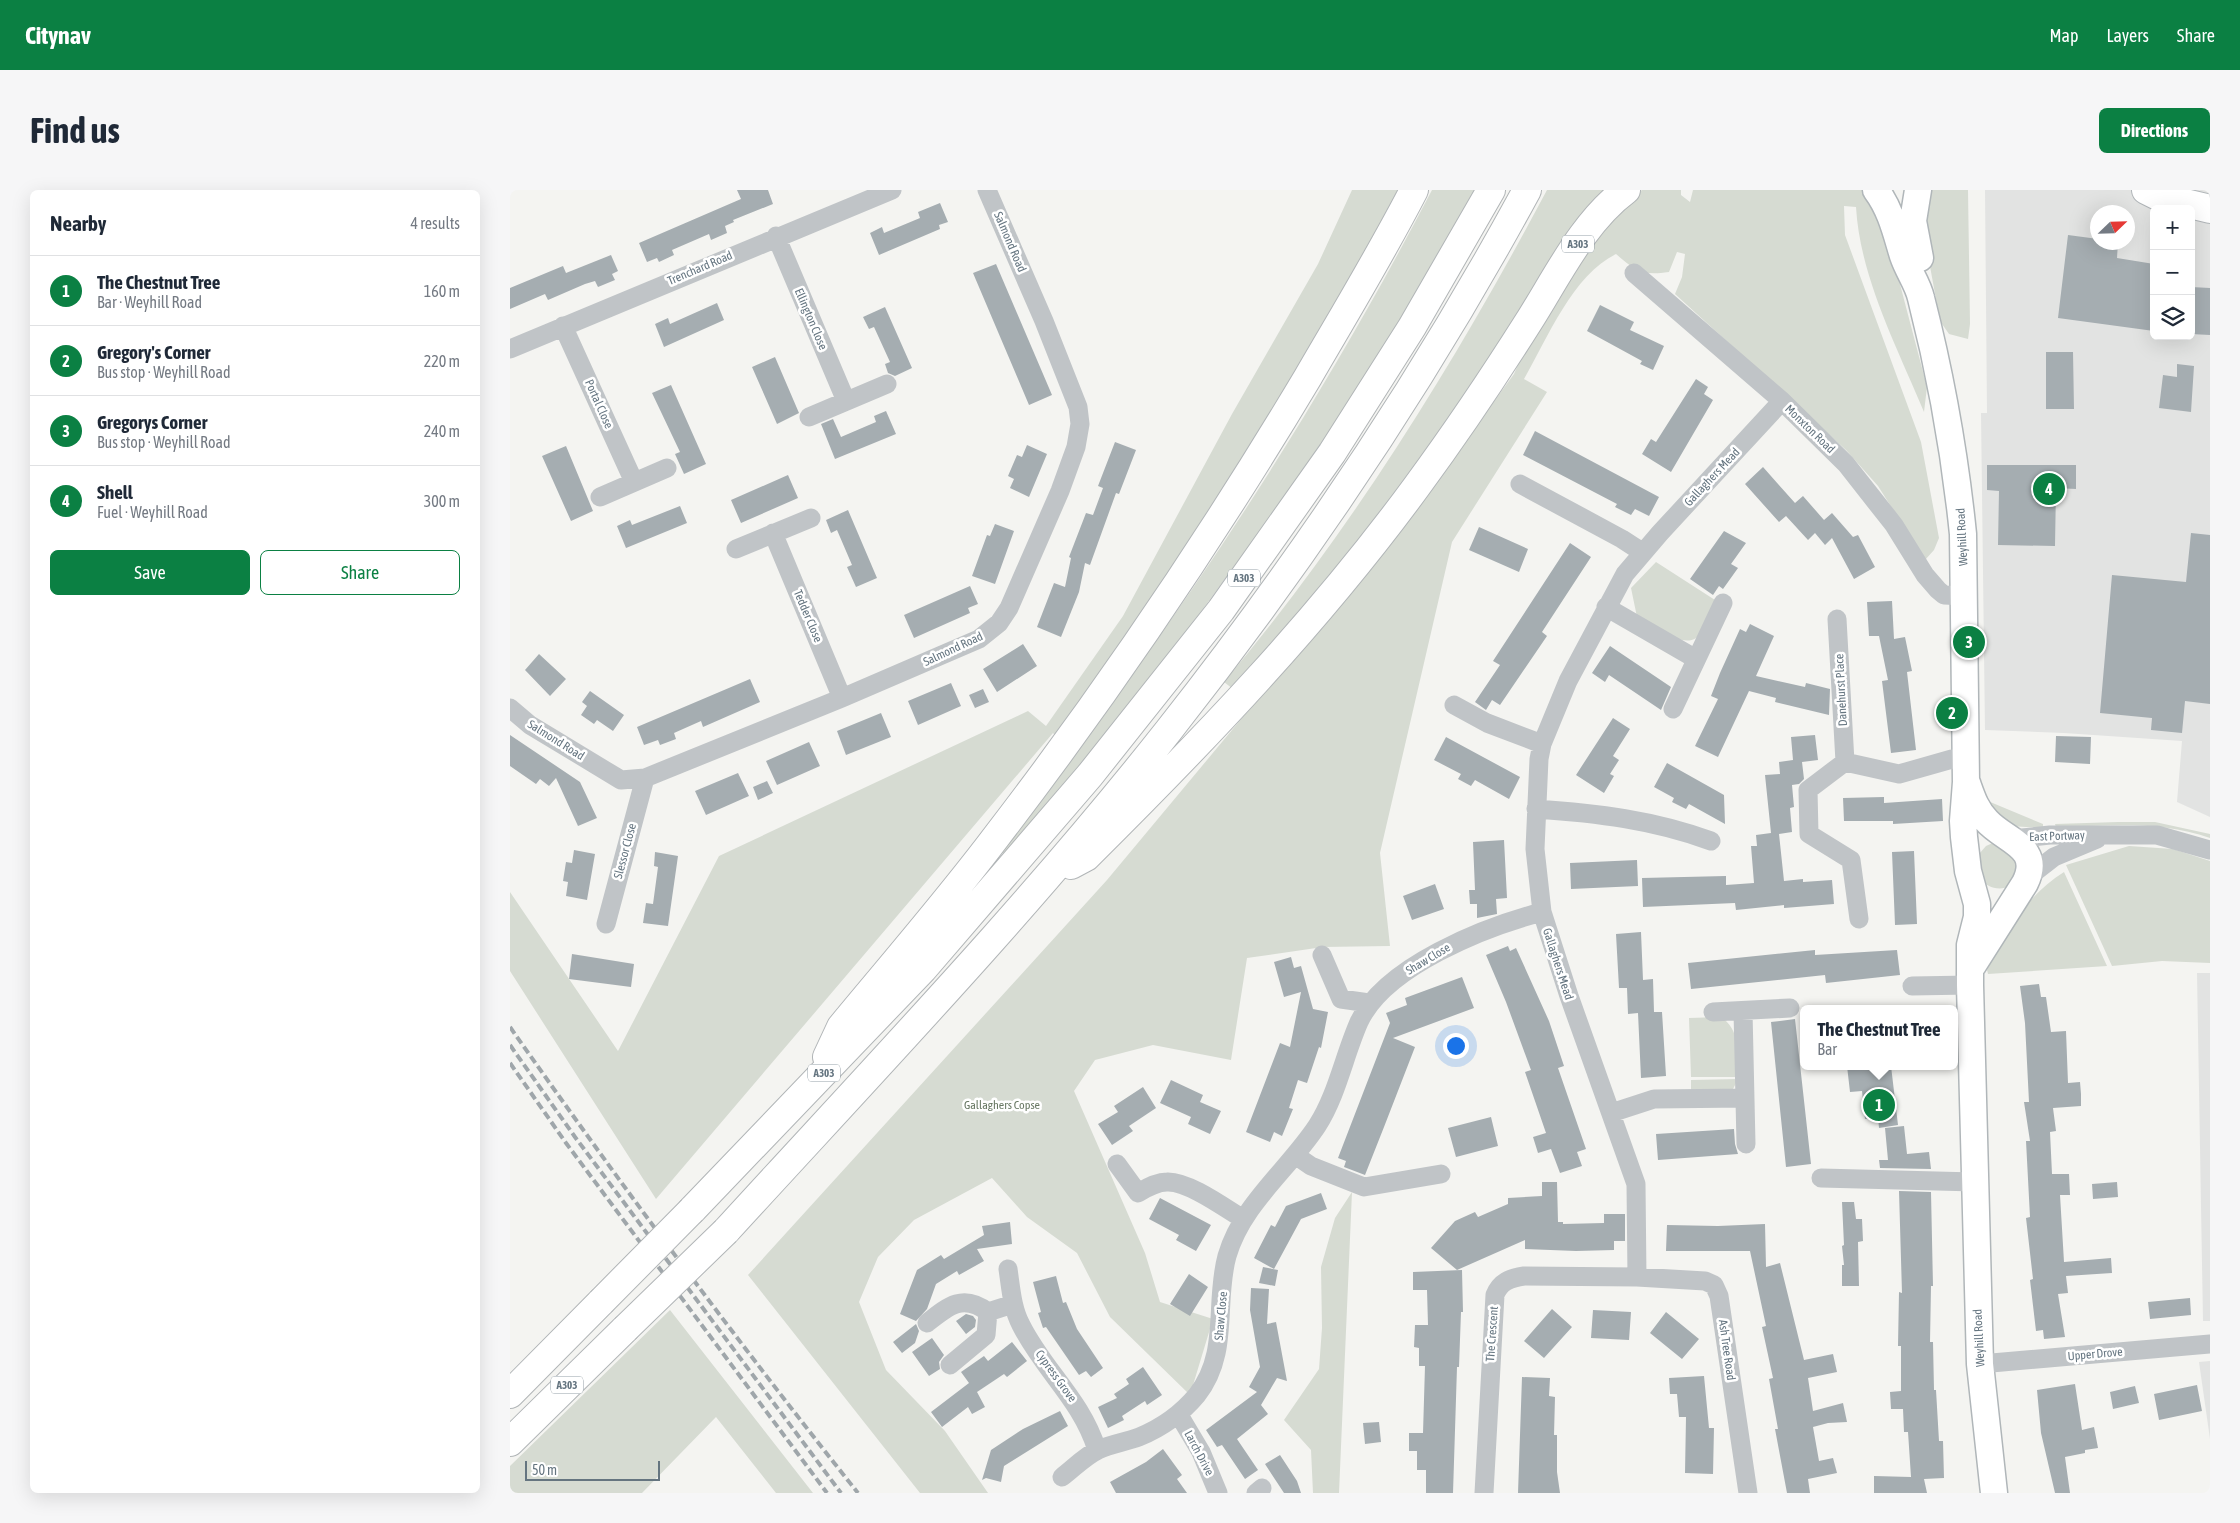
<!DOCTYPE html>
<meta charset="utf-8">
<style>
body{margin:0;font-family:"Asap Condensed",sans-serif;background:#f6f6f7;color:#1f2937}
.controls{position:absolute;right:15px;top:15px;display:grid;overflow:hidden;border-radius:8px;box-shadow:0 5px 20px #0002}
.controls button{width:45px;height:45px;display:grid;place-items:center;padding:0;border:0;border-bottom:1px solid #e0e1e3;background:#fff;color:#1f2937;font:25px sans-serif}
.compass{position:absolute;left:1580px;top:15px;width:45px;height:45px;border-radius:50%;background:#fff;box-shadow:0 5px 20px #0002;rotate:67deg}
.scale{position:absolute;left:15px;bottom:12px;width:135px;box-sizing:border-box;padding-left:5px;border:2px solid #657580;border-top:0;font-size:14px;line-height:18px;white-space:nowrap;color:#657580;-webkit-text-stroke:4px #fff;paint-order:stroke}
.you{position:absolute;left:945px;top:855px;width:18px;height:18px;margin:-12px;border:4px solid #fff;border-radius:50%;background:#1a73e8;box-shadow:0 0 0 8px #1a73e833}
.badge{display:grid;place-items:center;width:32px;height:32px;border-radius:50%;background:#0b8043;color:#fff;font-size:16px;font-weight:700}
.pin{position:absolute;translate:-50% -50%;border:2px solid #fff;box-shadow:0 1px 5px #0006}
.popup{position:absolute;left:1290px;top:815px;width:158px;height:65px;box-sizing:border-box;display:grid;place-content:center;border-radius:8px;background:#fff;filter:drop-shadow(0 1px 4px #0005);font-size:16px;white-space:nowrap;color:#747a83}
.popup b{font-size:19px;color:#1f2937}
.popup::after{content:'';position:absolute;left:50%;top:100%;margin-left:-10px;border:10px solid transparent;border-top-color:#fff}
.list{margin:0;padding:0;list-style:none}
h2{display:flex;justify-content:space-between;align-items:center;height:65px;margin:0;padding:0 20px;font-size:21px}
h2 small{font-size:16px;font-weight:400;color:#747a83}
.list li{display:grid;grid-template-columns:32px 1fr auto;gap:15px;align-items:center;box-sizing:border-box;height:70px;padding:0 20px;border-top:1px solid #e0e1e3}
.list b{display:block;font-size:19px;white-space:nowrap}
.list p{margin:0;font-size:16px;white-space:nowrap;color:#747a83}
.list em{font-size:16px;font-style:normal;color:#747a83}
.actions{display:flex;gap:10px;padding:15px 20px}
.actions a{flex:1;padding:11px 0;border:1px solid #0b8043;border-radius:8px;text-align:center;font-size:18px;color:#0b8043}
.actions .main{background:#0b8043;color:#fff}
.icon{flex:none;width:28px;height:28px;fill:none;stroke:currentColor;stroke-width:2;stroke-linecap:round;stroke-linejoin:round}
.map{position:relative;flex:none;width:1700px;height:1303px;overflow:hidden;border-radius:8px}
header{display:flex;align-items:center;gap:30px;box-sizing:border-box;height:70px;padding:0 25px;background:#0b8043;color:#fff}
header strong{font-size:24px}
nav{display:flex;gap:28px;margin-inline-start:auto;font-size:18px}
.intro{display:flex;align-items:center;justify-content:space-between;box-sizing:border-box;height:120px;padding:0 30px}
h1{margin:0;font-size:35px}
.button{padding:12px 22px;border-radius:8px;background:#0b8043;color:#fff;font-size:18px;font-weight:700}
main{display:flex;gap:30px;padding:0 30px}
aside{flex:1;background:#fff;border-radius:8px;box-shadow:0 5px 20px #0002}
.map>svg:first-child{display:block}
</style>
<header>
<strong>Citynav</strong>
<nav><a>Map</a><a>Layers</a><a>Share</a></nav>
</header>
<div class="intro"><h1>Find us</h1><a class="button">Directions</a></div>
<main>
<aside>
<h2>Nearby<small>4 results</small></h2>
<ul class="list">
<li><span class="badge">1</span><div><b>The Chestnut Tree</b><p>Bar · Weyhill Road</p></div><em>160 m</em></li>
<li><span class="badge">2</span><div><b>Gregory's Corner</b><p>Bus stop · Weyhill Road</p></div><em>220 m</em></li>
<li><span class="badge">3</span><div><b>Gregorys Corner</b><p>Bus stop · Weyhill Road</p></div><em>240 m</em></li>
<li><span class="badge">4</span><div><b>Shell</b><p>Fuel · Weyhill Road</p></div><em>300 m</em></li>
</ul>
<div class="actions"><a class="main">Save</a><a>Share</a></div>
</aside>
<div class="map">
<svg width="1700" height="1303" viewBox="0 0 1700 1303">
<rect width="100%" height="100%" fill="#f4f4f1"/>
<path fill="#e2e3e2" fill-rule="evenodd" d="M1475,0H1700V627L1667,612L1672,551L1554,543L1475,540L1471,223H1477ZM1644,19H1681V146H1644ZM1588,22H1618V52H1588Z
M1687,783H1700V1131H1693Z
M1700,1171V1249L1689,1172Z"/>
<path fill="#d6dbd2" d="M842,0H892L849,79L671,372L547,548L543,543L146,1009L0,781V702L108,861L209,666L518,521L536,536L613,426L722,224L808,74Z
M922,0H967L904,108L833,222L758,330L682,434L558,592L496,664L492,663L489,660C536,599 583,538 628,476C736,327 837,163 922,0Z
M1037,0H1098L953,214L838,364L723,499L714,492C841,341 945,173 1037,0Z
M1132,0H1171V5L1180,12L1183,0H1352L1364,15L1386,79L1417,197L1414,222C1387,157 1350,87 1346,17L1334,16L1335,45L1411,252L1429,348L1424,360L1415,370L1368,296L1336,260L1165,104L1172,87L1175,64L1167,62L1159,82C1132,86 1126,81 1106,64C1063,85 1038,147 1014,189L1037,202L942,352L870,663L880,756L813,757L737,768L721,870L643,855L585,870L564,901L635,1063L650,1112L703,1129L680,1205L600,1127L567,1063L517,1027L482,988L404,1030L368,1067L349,1112L376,1180L435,1241L478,1303H410L238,1085L597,690L902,324L1004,184L1013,163C1046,110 1081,37 1132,0Z
M1417,0H1458L1460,134L1458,149L1439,144L1430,131L1413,38Z
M1146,372L1205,410C1200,421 1196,436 1189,445C1177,462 1141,435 1127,427L1121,398Z
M1473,609L1533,634V638L1500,636Z
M1608,632H1645L1700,644V648C1650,630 1597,636 1546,637L1545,634Z
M1485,652L1511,665L1501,696C1488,701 1478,698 1469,688V664L1476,656Z
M1619,656L1663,659L1700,671V773L1652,771L1602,776L1556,675Z
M1554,682L1597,776L1478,784L1477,780C1493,742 1519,704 1554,682Z
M1210,827C1231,838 1227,865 1229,887H1181L1179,828Z
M1228,889L1223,899L1181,902V890Z
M842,1002L829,1303H803L801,1260L774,1230L809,1179L812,1138L811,1077L825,1028Z
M160,1120L303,1303H266L206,1227L132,1303H0V1276Z"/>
<path fill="#a5adb1" d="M227,0H258L263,14L223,30L224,32L215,36L217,43L201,50L199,44L162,60L164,65L149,72L147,68L137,72L129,53L231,9Z
M430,13L438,32L429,35L430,39L369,65L360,43L372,37L374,43L410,28L408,22Z
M1558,45L1588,49V52H1608L1607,68L1644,74V141L1548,128Z
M101,65L108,81L102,84L105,90L88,97L85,91L75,94L38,110L35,104L0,119V98L53,76L56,83Z
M486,74L542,205L519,215L463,83Z
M1681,97L1700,98V145L1681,144Z
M207,113L214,130L154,157L145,134L158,128L160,134Z
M1090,115L1124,132L1120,140L1154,156L1143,180L1130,174L1132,171L1077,141Z
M375,117L402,178L385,186L378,183L375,174L380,172L364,137L359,139L353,127Z
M1536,162H1563L1564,219H1536Z
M265,167L289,223L267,234L242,177Z
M1667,174L1684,176L1681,222L1649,218L1653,185L1667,187Z
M1186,189L1198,197L1194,204L1203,210L1161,282L1132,264L1141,249L1146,252Z
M161,195L196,274L174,284L165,264L170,262L142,203Z
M376,221L386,244L325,269L311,234L323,229L331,247L366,232L364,226Z
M1025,241L1149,307L1139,326L1125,319L1121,325L1105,317L1107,314L1013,265Z
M605,252L626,260L609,304L606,303L580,375L575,373L569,402L551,447L527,437L544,393L555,397L561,368L559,367L576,323L583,325L593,298L588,296Z
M517,255L537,264L519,307L500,298L504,289L498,286L507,265L512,267Z
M56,256L83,321L61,331L32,266Z
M1477,275H1566V299L1546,298L1545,356L1488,355L1489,301L1477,300Z
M1253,277L1285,313L1293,306L1314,330L1322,323L1343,347L1348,345L1365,377L1344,389L1322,348L1315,355L1305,343L1298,350L1276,326L1269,332L1235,294Z
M278,285L288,308L231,333L221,310Z
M170,316L177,333L116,358L107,336L120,330L122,335Z
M338,320L367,388L346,397L337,377L342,375L327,340L321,343L316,330Z
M485,334L504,341L485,394L462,386L477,345L480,346Z
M969,337L1018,359L1009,382L959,360Z
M1214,341L1236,353L1221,374L1228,378L1213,399L1209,396L1203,405L1180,389Z
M1681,343L1700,345V514L1675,511L1672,543L1641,540L1642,528L1590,523L1602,385L1676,392Z
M1060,353L1081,367L1032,442L1037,446L990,515L982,510L976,520L965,512L990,475L983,471Z
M460,396L468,414L458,418L460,423L404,448L394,425Z
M1382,411L1384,449L1395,447L1402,481L1397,482L1406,560L1381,563L1372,491L1378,490L1369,446H1359L1357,412Z
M1240,434L1264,446L1246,486L1295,497L1296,493L1320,499L1319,525L1265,512L1266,508L1239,501L1208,567L1185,556L1208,509L1201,506L1210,483L1230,439L1236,442Z
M513,454L527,476L487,502L473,479Z
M1100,456L1161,497L1151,520L1099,485L1095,492L1082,483Z
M29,464L56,489L40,506L15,480Z
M240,489L250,512L193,537L191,531L164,543L166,549L150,555L148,550L134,555L127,537Z
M441,493L451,516L408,535L398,511Z
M473,499L479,512L465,518L459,505Z
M80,501L114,525L103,541L87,530L84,534L71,525L77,516L72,512Z
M371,523L381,547L336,565L327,541Z
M1103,528L1120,539L1103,566L1109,570L1100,584L1104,586L1094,603L1066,585Z
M0,545L70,592L87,628L68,636L46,588L39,596L30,589L26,594L0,576Z
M1305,545L1308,570L1292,572L1294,589L1289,594L1282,595L1284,617L1280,618L1282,642L1269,644L1274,691L1293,689V692L1322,690L1324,714L1274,718V715L1226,720L1225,713L1133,717L1132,688L1216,686V695L1244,693L1241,656H1247L1246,645L1261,643L1255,585L1270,584L1269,572L1283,570L1281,547Z
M1546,546L1581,547L1580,574L1545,572Z
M936,547L1010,587L999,609L965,590L961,596L948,589L951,584L924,570Z
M299,552L310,576L267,595L256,571Z
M1157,573L1214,605L1215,634L1179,614L1176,619L1162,612L1164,608L1144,597Z
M228,583L239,606L196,625L185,601Z
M257,591L263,603L248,610L243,597Z
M1374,607V613L1432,609L1433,631L1383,634V631H1334L1333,608Z
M994,650L997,708L986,709L987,724L967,728V714H960L959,700H965L963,652Z
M64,660L85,664L77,710L56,706L58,692L53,691L56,672L62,673Z
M1404,661L1407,734L1385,735L1382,662Z
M145,662L168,666L158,736L133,733L136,713L143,714L148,677L144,676Z
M1127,670L1128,696L1061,699L1060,673Z
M925,694L934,719L902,730L893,706Z
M1131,742L1133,790L1143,789L1144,822H1152L1156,886L1131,888L1128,823L1118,824L1117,798H1109L1106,744Z
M998,756L1000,761L1006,758L1039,831L1054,876L1048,878L1076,959L1067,962L1072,976L1050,983L1041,959L1028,963L1023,947L1036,943L1015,882L1021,880L996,812L976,765Z
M1305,760V765L1387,760L1390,785L1316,793L1315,785L1181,799L1178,773Z
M62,764L124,774L121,797L59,789Z
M781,767L784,778L791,776L803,819L818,822L811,858L809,857L797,893L788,890L779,918L783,919L772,946L764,942L760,952L736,942L770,853L780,857L791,802L774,807L764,772Z
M952,787L964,818L883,848L905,857L874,937L855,985L834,977L836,971L828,968L880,833L876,823L897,815L895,808Z
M1529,794L1531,807H1536L1541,842L1556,841L1558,893L1570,892L1571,904V916L1543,918L1546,941L1540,942L1542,984H1559L1560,1005H1550L1554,1072L1601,1068L1602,1083L1556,1086L1558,1103L1548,1104L1555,1147L1534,1149L1533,1140L1526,1141L1520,1090L1523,1089L1516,1028L1520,1027L1516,951H1520L1514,912H1519L1515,833L1510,796Z
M1285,829L1301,974L1276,977L1261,832Z
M1337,876H1381L1388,935L1369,938L1368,927L1355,929L1352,901L1340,902Z
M661,890L693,905L690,912L711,921L700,944L678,934L681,927L650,913Z
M633,897L646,918L619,936L623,941L602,955L588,934L608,922L604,916Z
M981,927L988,956L946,967L938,938Z
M1394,936L1397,964L1419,962L1421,979L1370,978L1369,970H1378L1375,938Z
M1224,939L1225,954L1228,964L1148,970L1146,944Z
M1032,992H1047L1048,1032H1053V1034L1094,1033V1024H1115V1051H1104V1060L1066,1061L1015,1059V1050L947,1080L921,1058L945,1031L965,1022L968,1027L998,1014V1008L1032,1006Z
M1607,992L1608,1007L1583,1009L1582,994Z
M1389,1001L1421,1002L1423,1096H1421L1420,1152H1423L1424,1200H1426L1429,1251H1433L1434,1288L1414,1289L1417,1303H1364V1286L1401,1287L1398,1242H1394L1393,1219H1381L1380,1202L1391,1201V1156H1388L1389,1102L1392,1103Z
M811,1003L817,1019L791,1029L764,1079L744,1068L761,1035L765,1037L776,1016Z
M650,1008L701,1035L686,1061L666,1050L669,1045L639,1029Z
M1332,1012H1344L1346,1029H1352L1353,1051L1348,1052L1349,1096H1332V1075H1334L1332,1056L1334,1055Z
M500,1032L502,1054L467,1059L474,1071L449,1085L447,1081L426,1094L417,1119L406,1131L390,1124L407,1080L431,1065L434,1069L474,1045L472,1036Z
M1255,1034L1256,1077L1270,1073L1294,1170L1323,1164L1327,1182L1298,1188L1303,1221L1333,1213L1337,1232L1318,1233L1303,1237L1309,1271L1323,1268L1327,1283L1298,1289L1300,1303H1277L1265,1239H1268L1259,1189L1263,1188L1252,1137L1256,1136L1240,1061H1156L1157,1035L1208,1036Z
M753,1077L768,1080L765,1096L749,1093Z
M952,1080L953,1122H951L949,1177H947L943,1303H916V1280H907V1261H899V1243H913L915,1176H909V1158L904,1157L905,1135H918L917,1100H903V1082Z
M679,1084L698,1097L680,1126L660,1114Z
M546,1086L553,1113L556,1112L567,1139L593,1178L581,1187L576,1181L569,1185L536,1137L533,1138L528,1123L531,1122L523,1092Z
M741,1098L759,1099L757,1134L766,1132L777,1191L767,1188L751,1215L758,1224L727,1249L748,1280L735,1289L712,1255L707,1257L696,1240L747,1202L739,1197L750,1177L740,1120Z
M1680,1108L1681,1125L1640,1129L1638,1112Z
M1042,1119L1062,1137L1034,1168L1014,1151Z
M1083,1120L1121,1122L1119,1150L1081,1148Z
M1156,1122L1189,1149L1172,1169L1140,1143Z
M456,1124L463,1126L466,1130L465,1137L456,1144L446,1131Z
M406,1134L409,1141L405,1153L392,1163L383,1152Z
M422,1148L434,1165L429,1172L430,1179L419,1186L402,1162Z
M502,1152L517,1171L497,1187L494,1184L467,1202L475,1217L462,1224L458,1217L432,1237L421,1222L459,1193L451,1182L474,1166L478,1171Z
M633,1177L652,1205L637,1215L635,1211L612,1226L614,1230L598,1238L588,1217L607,1208L604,1204L619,1194L616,1189Z
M1194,1186L1199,1238H1204L1203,1284L1175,1283L1176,1227H1169L1167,1204H1160L1159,1188Z
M1012,1187L1040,1188L1039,1206L1045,1207L1044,1245H1047V1282L1050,1303H1008Z
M1565,1194L1572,1240L1584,1237L1588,1258L1575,1260V1263L1555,1267L1560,1303H1545L1531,1243L1527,1200Z
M1687,1195L1692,1221L1649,1230L1644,1204Z
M1625,1196L1629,1213L1603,1219L1600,1202Z
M550,1221L558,1236L494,1276L491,1292L476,1288L472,1290L481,1260L513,1239Z
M869,1232L871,1252L855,1254L853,1233Z
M653,1259L672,1285L667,1289L677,1303H606L600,1292L636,1272Z
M770,1265L787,1291L791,1303H774L755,1274Z"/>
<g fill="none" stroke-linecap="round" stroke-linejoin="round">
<defs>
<path id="secondary" d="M1366,0C1381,20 1386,43 1393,66C1398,81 1408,94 1411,108C1431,186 1445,265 1453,344L1456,592L1453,631L1454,647L1458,681L1467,714V727L1460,755V795L1470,1174L1484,1303
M1408,0L1403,31L1410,68
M1457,593C1462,607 1466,620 1477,631C1495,651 1533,657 1515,693L1463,775"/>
<path id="primary" d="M1636,0L1650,7L1700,19"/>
<path id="trunk" d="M561,675L576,667C693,551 809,430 907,296C946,243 983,188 1019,131C1047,87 1073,32 1116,0
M317,867L331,837C383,774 437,712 486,647C599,500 703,346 798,187C834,125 871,64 904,0
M182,1020L413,779L580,585L711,420L822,263L902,137L981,0
M216,1041C366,877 521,715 659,540C793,370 914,190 1017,0
M0,1204L91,1112
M0,1252L115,1139"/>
</defs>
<use href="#secondary" stroke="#b0b6b9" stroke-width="29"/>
<use href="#primary" stroke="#b1b6b9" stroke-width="30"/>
<use href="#trunk" stroke="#b1b5b7" stroke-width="30"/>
<path stroke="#c0c4c7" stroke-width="19" d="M266,46L336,211
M1124,83L1272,211L1336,274L1384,335L1415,385L1428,400L1434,405L1455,406
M53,136L124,292
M0,159L382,0
M299,227L377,194
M1010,294L1112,349L1132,362
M90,307L157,278
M263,343L332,508
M226,359L301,328
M1096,417L1186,469
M1327,429L1335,572L1298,600L1299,644L1341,670L1349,729
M944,515L977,533L1032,554
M0,518L20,535L111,590L135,588L332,508L469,449L489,433L499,418L550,301L566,257L570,234L568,217L534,131L477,0
M1163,519L1213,413
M1335,572L1389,584L1442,569H1456
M1026,619C1086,623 1144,630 1201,651
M1502,649L1540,645H1647L1700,660
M1517,688L1544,667L1587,649
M96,734L135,588
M812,765L831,809L859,813
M1402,796L1460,795
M1233,821L1236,954
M1203,822L1280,818
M1101,923L1144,909L1235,908
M785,965L801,976L854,997L931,984
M607,974L628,1003C636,998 647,992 657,992C678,991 715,1018 733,1029
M1311,988L1465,992
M498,1079C501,1099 502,1118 511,1135C534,1181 571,1209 587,1260
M1127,1087L1126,994L1059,806L1032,722L1025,659L1029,569L1032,554L1058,491L1115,384L1150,343L1272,211
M417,1133C438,1116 453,1103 478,1122
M1470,1174L1700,1154
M440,1175L476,1145L478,1122L503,1114
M669,1225L691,1262L708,1303
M552,1287C564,1278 575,1266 588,1260C600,1254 616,1252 629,1247C651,1238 672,1223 687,1205C720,1163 704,1113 717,1066C732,1014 778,980 807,936C827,905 834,866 849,832C875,776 975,737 1032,722
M746,1303L752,1298
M974,1303L985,1105C990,1092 1000,1088 1014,1086L1127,1087L1195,1091L1204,1095L1209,1106L1238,1303"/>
<use href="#secondary" stroke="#fff" stroke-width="26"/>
<use href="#primary" stroke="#fff" stroke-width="28"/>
<use href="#trunk" stroke="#fff" stroke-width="28"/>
<path stroke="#9fa6aa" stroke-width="4" stroke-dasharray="8 4" stroke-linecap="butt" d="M0,837C111,995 227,1151 348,1303
M0,855L65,947L331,1303
M0,873L56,953L317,1303"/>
<defs>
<path id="trunk-bridge" d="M91,1112L182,1020
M115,1139L216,1041"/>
</defs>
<use href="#trunk-bridge" stroke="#b1b5b7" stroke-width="30" stroke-linecap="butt"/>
<use href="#trunk-bridge" stroke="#fff" stroke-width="28"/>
</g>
<g text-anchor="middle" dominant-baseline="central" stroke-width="5" stroke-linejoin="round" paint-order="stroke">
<g fill="#fff" stroke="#939ea6" stroke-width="1">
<rect x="1052" y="45.5" width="32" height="17" rx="4"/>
<rect x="718" y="379.5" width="32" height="17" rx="4"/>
<rect x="298" y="874.5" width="32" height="17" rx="4"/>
<rect x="41" y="1186.5" width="32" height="17" rx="4"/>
</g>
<g font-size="11" font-weight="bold" fill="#657580">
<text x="1068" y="54">A303</text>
<text x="734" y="388">A303</text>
<text x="314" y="883">A303</text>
<text x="57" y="1195">A303</text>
</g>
<g font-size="12" fill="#657580" stroke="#fff">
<text transform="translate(500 52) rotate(67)">Salmond Road</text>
<text transform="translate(190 78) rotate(-23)">Trenchard Road</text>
<text transform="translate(301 129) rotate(67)">Ellington Close</text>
<text transform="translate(89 214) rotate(66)">Portal Close</text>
<text transform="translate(1300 239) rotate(44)">Monxton Road</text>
<text transform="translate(1202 287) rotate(-47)">Gallaghers Mead</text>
<text transform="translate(1452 347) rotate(-93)">Weyhill Road</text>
<text transform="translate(298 426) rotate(67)">Tedder Close</text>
<text transform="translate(443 459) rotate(-25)">Salmond Road</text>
<text transform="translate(1331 500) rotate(-93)">Danehurst Place</text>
<text transform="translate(46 550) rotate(32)">Salmond Road</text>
<text transform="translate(1547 646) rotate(-2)">East Portway</text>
<text transform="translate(115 661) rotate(-75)">Slessor Close</text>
<text transform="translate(918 769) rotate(-31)">Shaw Close</text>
<text transform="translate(1048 774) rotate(72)">Gallaghers Mead</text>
<text transform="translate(711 1126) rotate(-85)">Shaw Close</text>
<text transform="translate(982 1144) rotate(-86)">The Crescent</text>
<text transform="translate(1469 1148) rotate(-93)">Weyhill Road</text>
<text transform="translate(1217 1160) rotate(82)">Ash Tree Road</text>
<text transform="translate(1585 1164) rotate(-5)">Upper Drove</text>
<text transform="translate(546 1186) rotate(54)">Cypress Grove</text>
<text transform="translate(689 1263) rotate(62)">Larch Drive</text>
</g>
<g font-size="12" fill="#687863" stroke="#fff">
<text x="492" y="915">Gallaghers Copse</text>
</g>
</g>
</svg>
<div class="controls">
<button>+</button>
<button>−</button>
<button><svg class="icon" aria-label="layers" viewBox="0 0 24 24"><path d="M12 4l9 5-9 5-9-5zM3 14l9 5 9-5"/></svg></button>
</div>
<svg class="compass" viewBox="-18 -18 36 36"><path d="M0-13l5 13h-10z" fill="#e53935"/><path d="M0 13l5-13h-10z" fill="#747a83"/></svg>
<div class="scale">50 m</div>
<div class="you"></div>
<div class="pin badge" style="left:1369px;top:915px">1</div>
<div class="popup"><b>The Chestnut Tree</b>Bar</div>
<div class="pin badge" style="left:1442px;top:523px">2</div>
<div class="pin badge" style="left:1459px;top:452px">3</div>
<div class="pin badge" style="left:1539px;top:299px">4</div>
</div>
</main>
